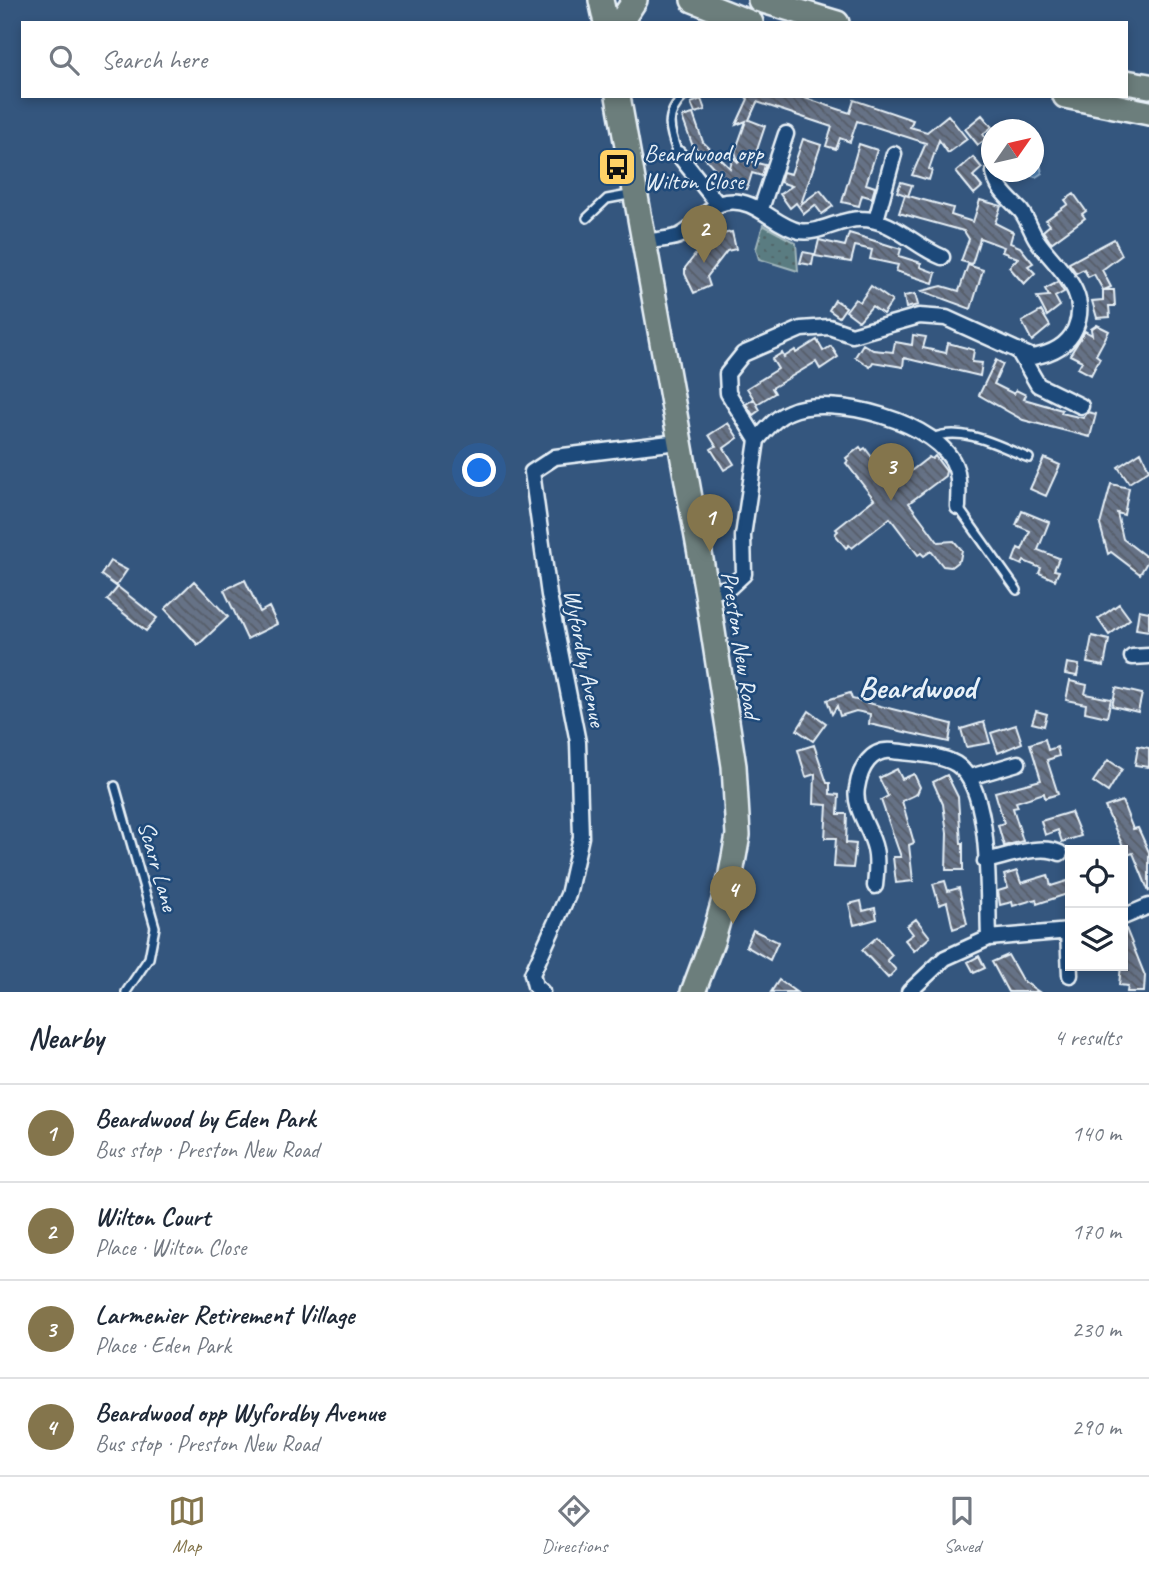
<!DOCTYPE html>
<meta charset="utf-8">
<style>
body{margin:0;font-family:Caveat,sans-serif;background:#f6f6f7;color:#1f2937}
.controls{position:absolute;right:21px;bottom:21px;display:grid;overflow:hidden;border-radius:0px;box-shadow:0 4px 10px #0003}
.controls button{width:63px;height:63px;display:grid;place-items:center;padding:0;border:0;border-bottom:2px solid #e0e1e3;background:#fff;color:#1f2937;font:35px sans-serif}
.compass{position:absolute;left:981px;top:119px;width:63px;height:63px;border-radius:50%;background:#fff;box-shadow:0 4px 10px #0003;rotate:56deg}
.you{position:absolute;left:480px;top:471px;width:24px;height:24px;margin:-18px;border:5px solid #fff;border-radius:50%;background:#1a73e8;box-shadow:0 0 0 10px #1a73e833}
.badge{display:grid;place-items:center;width:46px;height:46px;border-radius:50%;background:#84754c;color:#fff;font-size:23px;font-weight:700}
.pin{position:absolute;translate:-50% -58px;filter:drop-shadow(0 2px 4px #0008)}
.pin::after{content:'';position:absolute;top:37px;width:24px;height:21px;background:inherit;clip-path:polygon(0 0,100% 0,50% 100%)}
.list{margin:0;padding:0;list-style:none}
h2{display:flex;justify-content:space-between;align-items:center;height:91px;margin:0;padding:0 28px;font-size:30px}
h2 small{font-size:23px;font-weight:400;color:#747a83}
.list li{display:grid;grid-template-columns:46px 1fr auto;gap:21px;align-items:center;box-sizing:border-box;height:98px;padding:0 28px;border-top:2px solid #e0e1e3}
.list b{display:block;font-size:26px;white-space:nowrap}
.list p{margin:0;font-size:23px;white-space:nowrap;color:#747a83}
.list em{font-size:23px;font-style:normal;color:#747a83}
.icon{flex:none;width:38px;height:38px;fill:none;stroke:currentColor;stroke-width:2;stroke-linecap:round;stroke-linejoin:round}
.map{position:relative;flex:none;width:1149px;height:992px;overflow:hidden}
.search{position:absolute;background:#fff;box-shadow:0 4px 10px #0003;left:21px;right:21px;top:21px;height:77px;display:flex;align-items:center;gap:18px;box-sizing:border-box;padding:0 24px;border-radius:0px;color:#747a83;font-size:26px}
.sheet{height:483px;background:#fff}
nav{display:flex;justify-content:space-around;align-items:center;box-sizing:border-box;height:98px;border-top:2px solid #e0e1e3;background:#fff;font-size:19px;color:#747a83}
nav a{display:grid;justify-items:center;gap:4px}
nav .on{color:#84754c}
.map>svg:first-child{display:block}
</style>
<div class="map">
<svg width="1149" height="992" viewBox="0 0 1149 992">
<defs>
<pattern id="park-dots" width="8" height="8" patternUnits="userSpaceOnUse" patternTransform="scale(1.75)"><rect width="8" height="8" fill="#5a7c81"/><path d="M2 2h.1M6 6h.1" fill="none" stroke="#516568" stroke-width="1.8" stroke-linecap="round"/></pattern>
<pattern id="water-waves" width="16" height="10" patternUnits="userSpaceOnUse" patternTransform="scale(1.75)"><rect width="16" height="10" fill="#4b79a7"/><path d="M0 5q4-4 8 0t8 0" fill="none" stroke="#49637d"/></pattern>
<pattern id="building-back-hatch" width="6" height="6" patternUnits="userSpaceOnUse" patternTransform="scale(1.75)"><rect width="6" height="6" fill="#667286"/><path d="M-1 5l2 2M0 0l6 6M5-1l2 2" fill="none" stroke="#565d68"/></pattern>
</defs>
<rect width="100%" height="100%" fill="#34567e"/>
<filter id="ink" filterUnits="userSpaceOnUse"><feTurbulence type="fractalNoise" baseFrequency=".0143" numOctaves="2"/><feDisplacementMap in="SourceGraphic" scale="14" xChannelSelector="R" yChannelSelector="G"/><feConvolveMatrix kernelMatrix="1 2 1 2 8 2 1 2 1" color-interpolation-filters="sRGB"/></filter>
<g filter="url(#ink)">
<path fill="url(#park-dots)" stroke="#a1b6bc" stroke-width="2" d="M763,225L796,243L798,271L759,259L756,249Z"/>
<path fill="url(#water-waves)" stroke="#8aa9c7" stroke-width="2" d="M1034,158L1040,163L1042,173L1036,177L1013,172H1034Z"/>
<path fill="url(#building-back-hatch)" stroke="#e8f1f8" stroke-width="2" d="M745,96H799L850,113L854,100L913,120L910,127L927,132L948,115L967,139L948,153L939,140L929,169L932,170L929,180L912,175L926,143L857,121L850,142L840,138L836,149L826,146L832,127L757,102L749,120L765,126L753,162L765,165L762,176L752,173L747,189L729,184L692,144L682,117L693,114L703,142L730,168L733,157L739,163L735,152L746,121L736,125L748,99Z
M701,99L705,110L695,113L691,103Z
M982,115L992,127L983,134L986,139L978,145L965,129Z
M803,139L821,145L801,204L820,190L833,206L822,214L815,205L804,214L796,203L790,208L780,194L792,186L780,182L783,172L791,174Z
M859,144L877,150L866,184L875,187L872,198L862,195L859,206L842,202Z
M973,157L982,168L973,176L982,187L974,194L956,172Z
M901,182L912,185L908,196L897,192Z
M1074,194L1086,211L1082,214L1085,218L1051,243L1043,231L1050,225L1046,220L1068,204L1065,200Z
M905,195L953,208L951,215L973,222L980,200L1001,206L995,223L1013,232L1010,243L1020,247L1033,263L1028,266L1035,273L1024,284L1009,267L1018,258L1002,252L1004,247L980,238L972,264L961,261L969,239L964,231L899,213Z
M732,232L736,249L727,251L707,277L710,286L694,293L685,274V268L709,237Z
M849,233L901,249L899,256L921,263L920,267L936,273L933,283L896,271L898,265L870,259L872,250L855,246L851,262L815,256L819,240L845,246Z
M1114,239L1122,255L1102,270L1111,287L1104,290H1114L1115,306H1109L1110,317L1097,318L1092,301L1103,300V290L1094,274L1088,277L1084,269L1076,273L1069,263Z
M803,252L814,254L812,265L800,263Z
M968,265L983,270L971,309L922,291L942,286L959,291Z
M1058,282L1064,292L1055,297L1060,306L1047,316L1037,297L1049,296L1045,289Z
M871,286L892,301L883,314L872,306L859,321L846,311L855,299L860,302Z
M915,294L918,305L906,308L904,296Z
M835,300L846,307L839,317L829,310Z
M1041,311L1050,326L1032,341L1022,322Z
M1097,325L1109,331L1096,355L1100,358L1091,375L1078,368L1082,361L1070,355L1085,331L1092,335L1091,329Z
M913,335L926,337L923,348L946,353L948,343L974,350L972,362L982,363L980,376L904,358L903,367L873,362L870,367L855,357L863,344L873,350L893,352L895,342L912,345Z
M817,340L823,351L831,346L838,357L820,369L816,362L772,388L775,393L757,404L747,388L778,369L772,359L782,353L784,357L795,350L796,353Z
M996,360L1003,364L994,384L1014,394L1016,390L1026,395L1024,399L1062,410L1061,413L1083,418L1088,412L1096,414L1090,437L1023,420L979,395Z
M754,399L760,410L753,415L746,404Z
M728,423L738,438L724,448L734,464L724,470L711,449L716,446L709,435Z
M860,447L862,450L865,448L893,485L929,457L932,459L935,456L946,471L945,476L909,503L938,542L954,541L962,550L960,560L951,567L943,566L931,551L924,556L921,553L918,555L890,518L852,548L849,545L846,548L835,534L838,531L836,529L874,499L846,463L848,461L846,458Z
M1141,452L1149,470L1129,483L1118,467Z
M1044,458L1060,465L1046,496L1030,489Z
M1111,484L1129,488L1124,515L1117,513L1123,539L1149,559L1140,574L1111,552L1108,554L1100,525Z
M1022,511L1049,522L1038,550L1059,558L1054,570L1059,571L1055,580L1039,573L1041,568L1024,561L1022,565L1013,561L1018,548L1022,550L1030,531L1016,525Z
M110,561L127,570L116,586L101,575Z
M245,580L260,612L269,607L277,624L247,639L224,590Z
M194,581L228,617L198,645L165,609Z
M118,587L157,618L146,631L107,600Z
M1119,604L1130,619L1109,635L1098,619Z
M1139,610L1149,612V631L1136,629Z
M1092,636L1109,640L1104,666L1087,663Z
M1067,663L1079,665L1077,676L1065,674Z
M1070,681L1087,685L1085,694L1111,699L1107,717L1085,712L1086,704L1066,700Z
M1116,688L1142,694L1138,712L1112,706Z
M850,693L852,699L952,724L949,742L869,724L870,714L856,711L840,716L837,706L832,714L827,700Z
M809,711L826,723L813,741L797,730Z
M1036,711L1047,714L1044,726L1032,723Z
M984,722L990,743L966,747L961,729Z
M1016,725L1022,743L998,753L991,733Z
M1045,739L1048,750L1057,747L1059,756L1047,760L1058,794L1045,798L1044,793L1016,802L1018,807L1013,808L1023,841L1004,846L998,825L1004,823L995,792L1041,780L1030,744Z
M814,745L827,783H830V794L839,795L838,814H847L846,843L856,844L853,868L834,867L836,838H825L827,805L814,804L815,774L806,777L798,750Z
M1138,746L1149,748V767L1135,765Z
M1108,760L1122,769L1108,792L1093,782Z
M897,769L902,779L914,774L920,787L917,794L902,801L914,843L909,845L913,881L896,883L893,857H901L881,800L888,796L879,778Z
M947,775L958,797L961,843H963V870H946L947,833L943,804L933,782Z
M1122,801L1133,829L1138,828L1149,852V892L1133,853L1127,855L1105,807Z
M1071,812L1081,836L1062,842L1058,830L1045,835L1041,821Z
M1017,871L1021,883L1048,875L1051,886L1070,880V893L1037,904L1036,899L1013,906L1012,902L1000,905L998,891L1008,888L1004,875Z
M945,881L948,891L959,888L967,924L953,929L947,902L939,905L933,884Z
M861,901L863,911L875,908L877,919L854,925L849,904Z
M916,919L930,937L914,951L905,940L913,934L907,926Z
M1125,926L1145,976L1144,992H1127L1128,986L1119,985Z
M753,930L778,942L770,960L746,946Z
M877,937L892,955L887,960L896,970L888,978L862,950Z
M1008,955L1022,980L1039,992H1008L992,962Z
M979,956L985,968L974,973L968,962Z
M779,980L796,992H771Z"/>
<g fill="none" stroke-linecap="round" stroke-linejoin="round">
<defs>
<path id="service" d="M678,154C669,130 664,115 684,96
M587,218L607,199L634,194
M932,438C963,425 999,446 1029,458
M958,507L1017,590
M115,786L155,927L149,958L126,992"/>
<path id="minor" d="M678,154L717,203
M761,209L786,134
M876,220L894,154
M642,242C653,240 668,240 679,236C697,229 707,205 726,202C755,197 773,225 799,231C818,235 841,218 861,219C893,219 914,246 942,257
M1020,354L1038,385L1081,406
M757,440C766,430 776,417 789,412C830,393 942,422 956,469C960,481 958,496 958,507
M707,593L730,587L744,574L743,536L757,440L728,393L727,374L743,354L801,329L829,327L852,335L919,316L946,318L1032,357C1050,354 1067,347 1075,329C1092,291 1055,267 1037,240C1031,231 1028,220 1021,211C1010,199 996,189 994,172
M1132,657L1149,656
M970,777L1018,763
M985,861C1006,857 1040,843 1060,853
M875,886C876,874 878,861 875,849C871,829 853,808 857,788C860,768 871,748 893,751C913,754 939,754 956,764C993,788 987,897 989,938
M1123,917L1149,906
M1068,932L1070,975
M542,992L535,986L532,974L568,895L581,837L578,742L549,595L532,472L555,457L678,442
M909,992L945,958L989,938L1070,931"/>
<path id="trunk" d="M601,0L606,23
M693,0L751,23
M760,0L837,23
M620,23L635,0
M1126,82L1149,86
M618,96L707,593L734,766L738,835L730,879L713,939L693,992
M1065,96L1149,113"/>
</defs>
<use href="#service" stroke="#e8f1f8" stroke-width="12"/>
<use href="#minor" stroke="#e8f1f8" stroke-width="19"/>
<use href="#trunk" stroke="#e8f1f8" stroke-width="28"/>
<use href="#service" stroke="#1f4a7a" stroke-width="7"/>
<use href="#minor" stroke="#1f4a7a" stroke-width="14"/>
<use href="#trunk" stroke="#6c7e7c" stroke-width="23"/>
</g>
</g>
<defs>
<symbol id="bus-square" viewBox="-11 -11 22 22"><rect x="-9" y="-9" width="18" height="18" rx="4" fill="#ffd166" stroke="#1f4a7a"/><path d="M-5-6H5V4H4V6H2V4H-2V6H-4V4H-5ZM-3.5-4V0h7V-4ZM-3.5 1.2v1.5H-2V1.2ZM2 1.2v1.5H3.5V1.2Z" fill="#111"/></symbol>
</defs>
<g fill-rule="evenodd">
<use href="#bus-square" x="595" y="145" width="44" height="44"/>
</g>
<g text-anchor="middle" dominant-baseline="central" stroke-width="5" stroke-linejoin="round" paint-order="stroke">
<g font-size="24" fill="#e8f1f8" stroke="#1f4a7a" text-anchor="start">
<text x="644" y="153">Beardwood opp<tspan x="644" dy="28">Wilton Close</tspan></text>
</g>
<g font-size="24" fill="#e8f1f8" stroke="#1f4a7a">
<text transform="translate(741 645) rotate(81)">Preston New Road</text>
<text transform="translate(585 658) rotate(79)">Wyfordby Avenue</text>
<text transform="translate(158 866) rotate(74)">Scarr Lane</text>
</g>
<g font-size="32" font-weight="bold" fill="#e8f1f8" stroke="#1f4a7a">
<text x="917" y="687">Beardwood</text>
</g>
</g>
</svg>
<div class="controls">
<button><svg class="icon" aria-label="locate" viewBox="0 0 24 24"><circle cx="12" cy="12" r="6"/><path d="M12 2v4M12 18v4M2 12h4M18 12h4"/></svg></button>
<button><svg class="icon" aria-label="layers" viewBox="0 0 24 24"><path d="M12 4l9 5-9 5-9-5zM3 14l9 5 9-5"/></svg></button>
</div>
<svg class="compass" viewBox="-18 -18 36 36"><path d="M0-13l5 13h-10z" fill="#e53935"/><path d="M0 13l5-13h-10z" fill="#747a83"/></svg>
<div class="you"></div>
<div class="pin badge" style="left:710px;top:552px">1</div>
<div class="pin badge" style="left:704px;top:263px">2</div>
<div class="pin badge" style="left:891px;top:501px">3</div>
<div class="pin badge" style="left:733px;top:924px">4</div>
<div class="search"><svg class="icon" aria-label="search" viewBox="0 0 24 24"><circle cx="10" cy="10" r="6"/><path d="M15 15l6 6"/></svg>Search here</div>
</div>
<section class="sheet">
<h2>Nearby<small>4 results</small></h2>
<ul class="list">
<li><span class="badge">1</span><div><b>Beardwood by Eden Park</b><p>Bus stop · Preston New Road</p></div><em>140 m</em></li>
<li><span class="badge">2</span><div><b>Wilton Court</b><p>Place · Wilton Close</p></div><em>170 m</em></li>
<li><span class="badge">3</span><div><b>Larmenier Retirement Village</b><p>Place · Eden Park</p></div><em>230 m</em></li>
<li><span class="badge">4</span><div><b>Beardwood opp Wyfordby Avenue</b><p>Bus stop · Preston New Road</p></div><em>290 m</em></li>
</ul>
</section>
<nav>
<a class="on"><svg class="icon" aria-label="map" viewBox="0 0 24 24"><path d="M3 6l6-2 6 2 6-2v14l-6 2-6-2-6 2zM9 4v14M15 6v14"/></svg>Map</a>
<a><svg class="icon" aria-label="directions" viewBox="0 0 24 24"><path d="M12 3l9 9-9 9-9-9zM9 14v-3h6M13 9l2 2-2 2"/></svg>Directions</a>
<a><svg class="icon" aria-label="saved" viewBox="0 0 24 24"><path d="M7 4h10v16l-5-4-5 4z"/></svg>Saved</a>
</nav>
